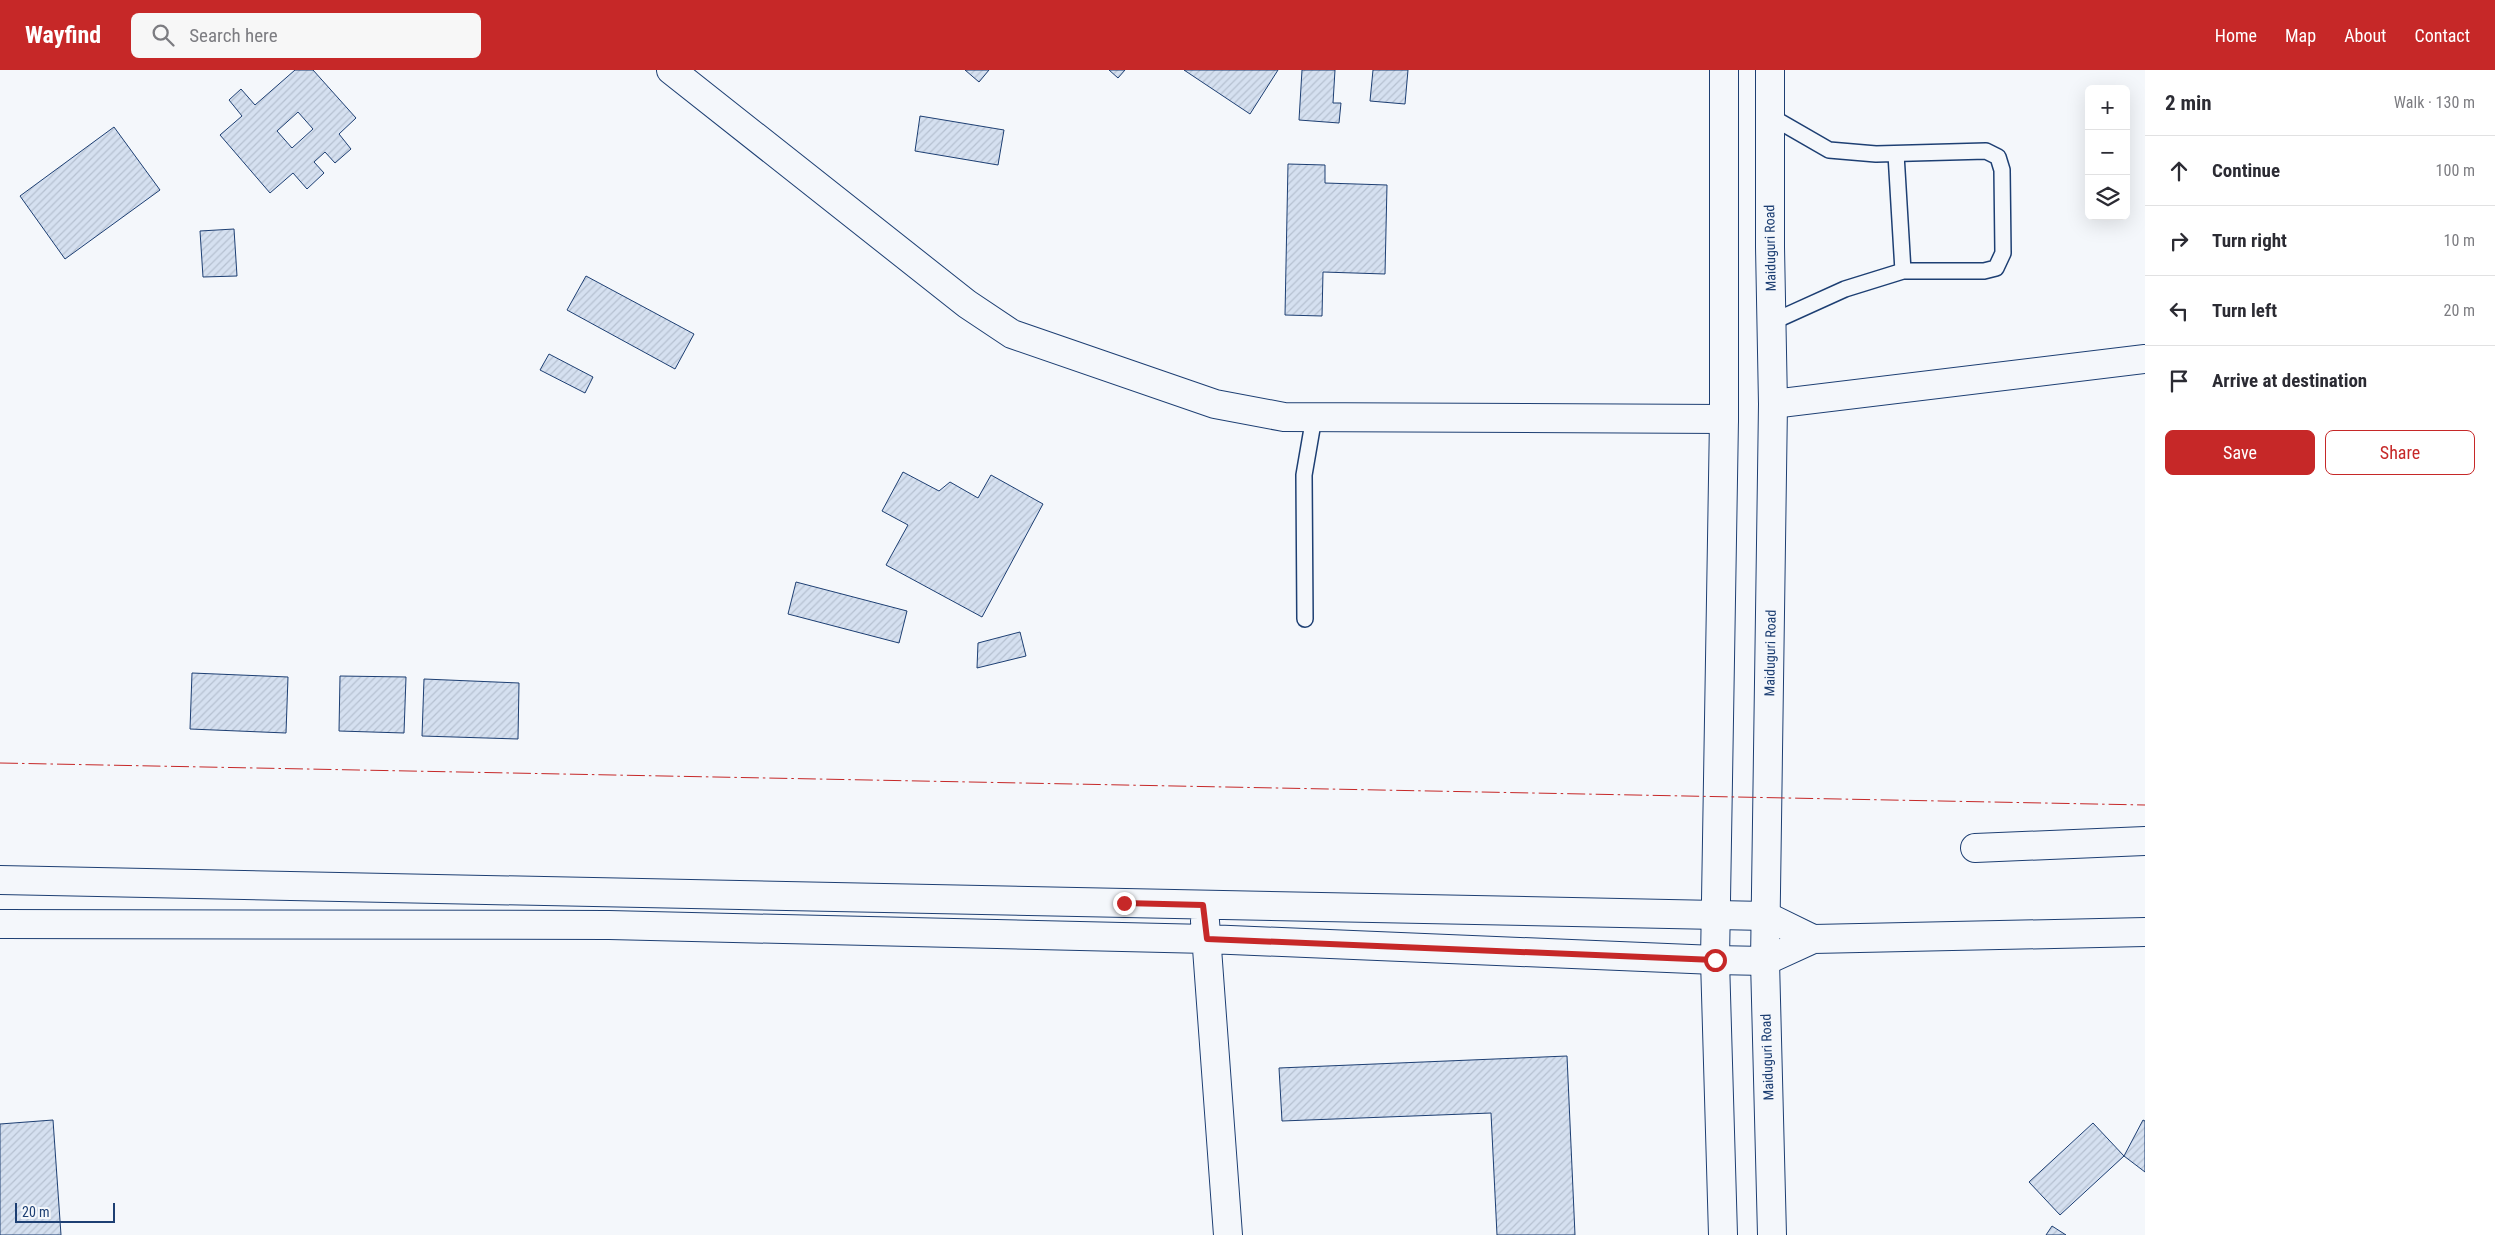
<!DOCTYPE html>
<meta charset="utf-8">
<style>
body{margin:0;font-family:"Roboto Condensed",sans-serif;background:#f7f7f7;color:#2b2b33}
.controls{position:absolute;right:15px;top:15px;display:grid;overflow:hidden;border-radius:8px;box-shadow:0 5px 20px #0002}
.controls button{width:45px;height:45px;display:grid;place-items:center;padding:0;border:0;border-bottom:1px solid #e1e1e2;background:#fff;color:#2b2b33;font:25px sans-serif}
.scale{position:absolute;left:15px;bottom:12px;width:100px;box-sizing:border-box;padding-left:5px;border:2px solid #1d3f73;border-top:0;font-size:14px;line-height:18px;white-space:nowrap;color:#1d3f73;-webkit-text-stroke:4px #f4f7fb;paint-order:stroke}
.stop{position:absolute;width:15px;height:15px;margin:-11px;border:4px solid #c62828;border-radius:50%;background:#fff}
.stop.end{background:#c62828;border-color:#fff;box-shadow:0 1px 5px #0008}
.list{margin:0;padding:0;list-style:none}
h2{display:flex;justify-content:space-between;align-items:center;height:65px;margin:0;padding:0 20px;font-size:21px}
h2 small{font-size:16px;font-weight:400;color:#7c7c81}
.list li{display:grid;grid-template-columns:32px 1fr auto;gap:15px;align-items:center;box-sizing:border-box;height:70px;padding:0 20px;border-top:1px solid #e1e1e2}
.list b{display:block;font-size:19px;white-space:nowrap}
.list em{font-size:16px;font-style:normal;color:#7c7c81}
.actions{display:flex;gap:10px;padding:15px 20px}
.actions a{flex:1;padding:11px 0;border:1px solid #c62828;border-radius:8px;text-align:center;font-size:18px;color:#c62828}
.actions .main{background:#c62828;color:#fff}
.icon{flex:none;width:28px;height:28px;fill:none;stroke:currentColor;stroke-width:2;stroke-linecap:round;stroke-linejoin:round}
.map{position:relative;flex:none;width:2145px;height:1165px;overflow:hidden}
header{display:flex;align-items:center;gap:30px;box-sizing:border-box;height:70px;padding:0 25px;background:#c62828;color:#fff}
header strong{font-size:24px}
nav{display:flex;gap:28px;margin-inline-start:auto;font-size:18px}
.search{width:350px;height:45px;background:#f7f7f7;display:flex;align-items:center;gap:12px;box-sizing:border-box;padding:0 18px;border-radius:8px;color:#7c7c81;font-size:19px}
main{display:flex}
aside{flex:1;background:#fff}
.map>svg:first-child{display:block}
</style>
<header>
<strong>Wayfind</strong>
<div class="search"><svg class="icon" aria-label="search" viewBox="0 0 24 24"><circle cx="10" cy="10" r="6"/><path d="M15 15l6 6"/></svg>Search here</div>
<nav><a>Home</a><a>Map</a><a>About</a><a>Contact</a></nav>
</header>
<main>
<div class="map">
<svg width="2145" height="1165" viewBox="0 0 2145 1165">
<defs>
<pattern id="building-hatch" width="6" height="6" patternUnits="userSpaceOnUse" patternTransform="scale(1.25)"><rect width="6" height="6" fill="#d5e0f0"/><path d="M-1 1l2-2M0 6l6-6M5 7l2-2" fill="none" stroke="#b6c1d1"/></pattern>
</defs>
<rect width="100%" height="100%" fill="#f4f7fb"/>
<path fill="url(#building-hatch)" stroke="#1d3f73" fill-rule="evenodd" d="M295,0H313L356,48L339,64L351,79L335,93L325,82L314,92L324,103L307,119L293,103L270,123L220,65L242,46L229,30L241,19L255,35ZM298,42L313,59L292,78L277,61Z
M965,0H989L979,12Z
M1109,0H1125L1118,8Z
M1184,0H1278L1250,44Z
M1302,0H1335L1333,33H1341L1339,53L1299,50Z
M1373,0H1408L1405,34L1370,31Z
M920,46L1004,60L998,95L915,81Z
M114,57L160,120L65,189L20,126Z
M1288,94L1325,95V113L1387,115L1385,204L1323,202L1322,246L1285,245Z
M234,159L237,206L203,207L200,161Z
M586,206L694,264L675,299L567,240Z
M549,284L593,307L585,323L540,300Z
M903,402L939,421L950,412L978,428L991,405L1043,434L982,547L886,495L908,455L882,441Z
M796,512L907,541L899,573L788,544Z
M1020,562L1026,586L977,598L978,573Z
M192,603L288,607L286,663L190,659Z
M340,606L406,607L404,663L339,661Z
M424,609L519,613L518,669L422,666Z
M1567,986L1575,1165H1497L1491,1043L1282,1051L1279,998Z
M53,1050L61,1165H0V1054Z
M2143,1050L2145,1051V1102L2124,1086Z
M2093,1053L2124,1086L2060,1145L2029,1112Z
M2052,1156L2066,1165H2046Z"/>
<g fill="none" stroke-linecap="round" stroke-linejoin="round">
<defs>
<path id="lane" d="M1770,46L1829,80L1876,84L1986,81L1998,87L2002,100L2003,183L1996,198L1984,201H1903L1845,219L1772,252
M1896,84L1903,201
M1305,549L1304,405L1314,347"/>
<path id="street" d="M671,0L967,234L1012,264L1215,334L1284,347L1724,349
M1773,334L2145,289
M1975,778L2145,771
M0,810L1717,845
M1205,851L1228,1165
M0,854L609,855L1207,869L1715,890"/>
<path id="secondary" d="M1717,845L1766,846L1813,869
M1715,890L1765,891L1813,869L2145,862"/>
<path id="highway" d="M1770,0V177L1773,334L1765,891L1772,1165
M1723,1165L1715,890L1724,349V0"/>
</defs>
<use href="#lane" stroke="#1d3f73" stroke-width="18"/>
<use href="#street" stroke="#1d3f73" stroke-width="30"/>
<use href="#secondary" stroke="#1d3f73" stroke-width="30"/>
<use href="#highway" stroke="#1d3f73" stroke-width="30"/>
<use href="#lane" stroke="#f4f7fb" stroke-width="15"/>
<use href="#street" stroke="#f4f7fb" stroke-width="28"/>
<use href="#secondary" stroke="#f4f7fb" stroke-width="28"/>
<use href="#highway" stroke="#f4f7fb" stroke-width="28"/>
<path stroke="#c62828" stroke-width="1" stroke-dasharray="18 4 2.5 4" stroke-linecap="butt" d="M0,693L2145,735"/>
</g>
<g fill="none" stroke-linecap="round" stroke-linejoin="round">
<path stroke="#c62828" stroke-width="6" d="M1124,833L1203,835L1207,869L1715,890"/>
</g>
<g text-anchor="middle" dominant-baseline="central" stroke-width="4" stroke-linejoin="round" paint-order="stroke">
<g font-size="14" fill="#1d3f73" stroke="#f4f7fb">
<text transform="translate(1770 178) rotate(-91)">Maiduguri Road</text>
<text transform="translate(1770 583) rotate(-89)">Maiduguri Road</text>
<text transform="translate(1767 987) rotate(-92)">Maiduguri Road</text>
</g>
</g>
</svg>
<div class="controls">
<button>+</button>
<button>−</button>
<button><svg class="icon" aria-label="layers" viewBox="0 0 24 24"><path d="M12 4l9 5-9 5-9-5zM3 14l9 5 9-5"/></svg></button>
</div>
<div class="scale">20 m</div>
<div class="stop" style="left:1715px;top:890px"></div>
<div class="stop end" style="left:1124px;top:833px"></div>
</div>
<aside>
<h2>2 min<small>Walk · 130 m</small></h2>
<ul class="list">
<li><svg class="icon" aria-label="ahead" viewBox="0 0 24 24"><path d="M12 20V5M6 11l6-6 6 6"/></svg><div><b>Continue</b></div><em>100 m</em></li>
<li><svg class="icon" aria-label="right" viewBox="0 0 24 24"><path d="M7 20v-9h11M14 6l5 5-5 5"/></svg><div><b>Turn right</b></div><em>10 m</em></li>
<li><svg class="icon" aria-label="left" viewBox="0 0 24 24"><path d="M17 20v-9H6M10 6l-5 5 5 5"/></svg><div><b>Turn left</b></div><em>20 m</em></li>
<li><svg class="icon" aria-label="arrive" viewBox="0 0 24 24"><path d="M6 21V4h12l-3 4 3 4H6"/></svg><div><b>Arrive at destination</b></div></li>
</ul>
<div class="actions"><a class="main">Save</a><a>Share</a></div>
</aside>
</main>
